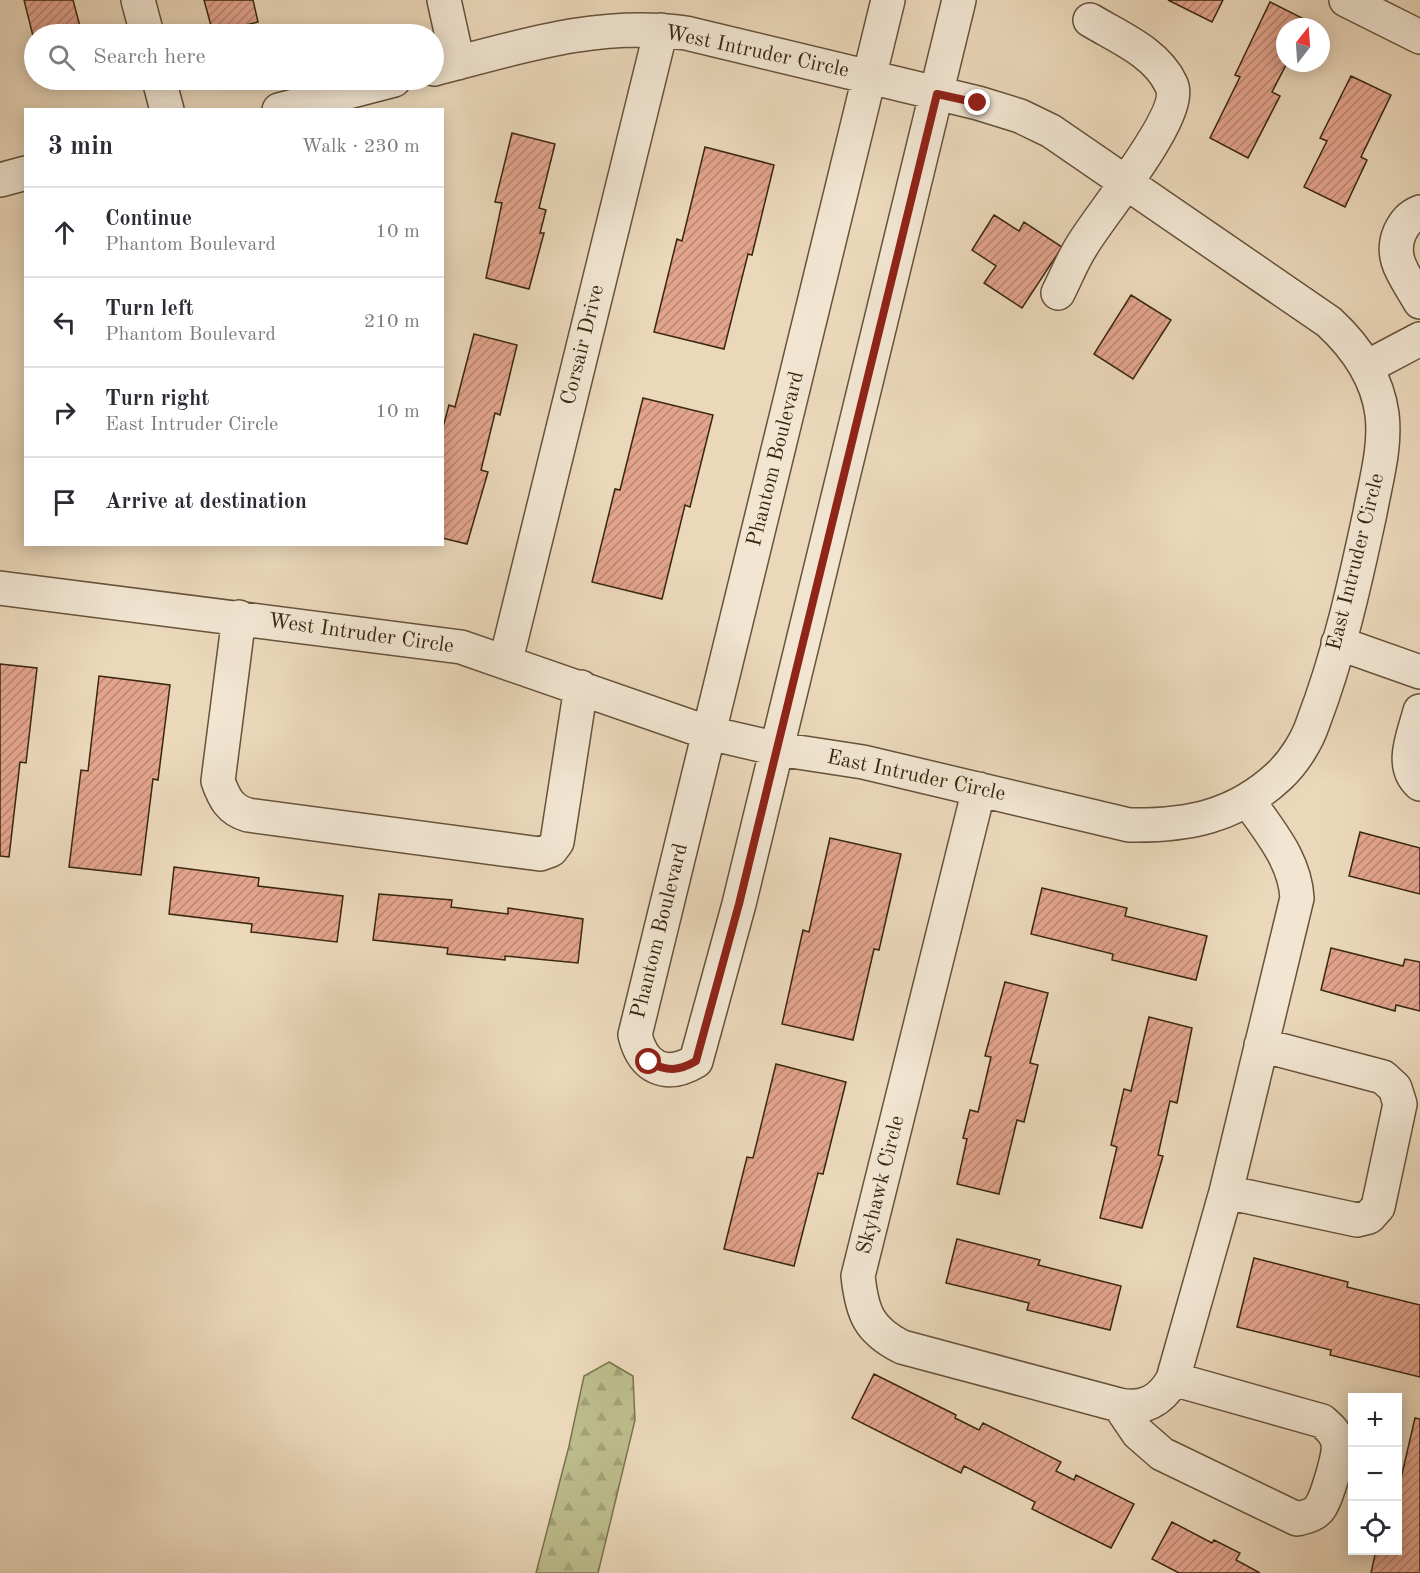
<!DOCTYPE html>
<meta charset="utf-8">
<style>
body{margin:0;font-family:"Old Standard TT",serif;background:#f7f7f7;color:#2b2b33}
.controls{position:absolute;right:18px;bottom:18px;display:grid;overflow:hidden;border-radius:0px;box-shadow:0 3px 15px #0003}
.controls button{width:54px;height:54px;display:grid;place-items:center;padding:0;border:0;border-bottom:2px solid #e1e1e2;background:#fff;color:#2b2b33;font:30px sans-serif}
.compass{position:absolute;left:1276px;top:18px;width:54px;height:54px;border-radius:50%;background:#fff;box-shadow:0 3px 15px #0003;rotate:17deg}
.stop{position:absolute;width:18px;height:18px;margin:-14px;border:4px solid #8f2418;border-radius:50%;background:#fff}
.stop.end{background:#8f2418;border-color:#fff;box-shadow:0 2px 6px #0008}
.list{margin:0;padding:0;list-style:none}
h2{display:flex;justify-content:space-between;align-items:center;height:78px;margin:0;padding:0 24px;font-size:26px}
h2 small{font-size:20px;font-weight:400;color:#7c7c81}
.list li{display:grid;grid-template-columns:39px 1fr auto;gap:18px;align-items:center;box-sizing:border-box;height:90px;padding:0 24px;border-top:2px solid #e1e1e2}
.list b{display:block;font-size:22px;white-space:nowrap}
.list p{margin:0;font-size:20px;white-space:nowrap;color:#7c7c81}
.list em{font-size:20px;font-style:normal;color:#7c7c81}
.icon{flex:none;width:33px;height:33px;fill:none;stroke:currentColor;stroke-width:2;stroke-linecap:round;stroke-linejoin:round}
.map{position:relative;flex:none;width:1420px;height:1573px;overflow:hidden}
.search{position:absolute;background:#fff;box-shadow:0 3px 15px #0003;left:24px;top:24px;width:420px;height:66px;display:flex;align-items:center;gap:15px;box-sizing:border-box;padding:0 21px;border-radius:33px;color:#7c7c81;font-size:22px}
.panel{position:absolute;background:#fff;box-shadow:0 3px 15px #0003;left:24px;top:108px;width:420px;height:438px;border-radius:0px}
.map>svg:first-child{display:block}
</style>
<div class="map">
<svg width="1420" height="1573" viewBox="0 0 1420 1573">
<defs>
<pattern id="forest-firs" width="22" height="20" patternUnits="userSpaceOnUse" patternTransform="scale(1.5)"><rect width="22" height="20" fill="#bdbd8c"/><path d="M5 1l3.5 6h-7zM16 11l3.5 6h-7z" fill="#a3a278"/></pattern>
<pattern id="building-hatch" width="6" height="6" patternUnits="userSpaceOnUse" patternTransform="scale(1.5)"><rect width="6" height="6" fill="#e3a48d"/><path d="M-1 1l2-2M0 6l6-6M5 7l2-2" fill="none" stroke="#b98672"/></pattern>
</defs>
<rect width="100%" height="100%" fill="#ebd8bb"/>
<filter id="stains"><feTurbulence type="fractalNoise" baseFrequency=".00333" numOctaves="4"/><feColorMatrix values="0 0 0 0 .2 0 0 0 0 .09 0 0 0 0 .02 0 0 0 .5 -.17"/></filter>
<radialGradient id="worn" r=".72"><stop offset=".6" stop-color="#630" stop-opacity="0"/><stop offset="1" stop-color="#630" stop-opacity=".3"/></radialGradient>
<path fill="url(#forest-firs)" stroke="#7b724e" stroke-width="1.5" d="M609,1362L633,1376L635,1420L598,1573H536L569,1446L584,1376Z"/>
<path fill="url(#building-hatch)" stroke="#39270f" stroke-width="1.5" d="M24,0H73L82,34H34V40Z
M204,0H253L258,22L213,33Z
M1168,0H1223L1212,22Z
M1270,2L1308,21L1305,27H1285L1287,63L1272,92L1280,96L1248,158L1210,138L1240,77L1235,75Z
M1351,76L1391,95L1361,157L1367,160L1345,207L1304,187L1327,141L1320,138Z
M512,133L555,144L539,208L546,210L540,233H544L529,289L486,278L502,203L495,202Z
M705,147L774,165L752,255L748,254L724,349L654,332L677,239L682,241Z
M994,215L1019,231L1024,222L1062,247L1022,308L984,283L996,266L972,250Z
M1131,295L1171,320L1133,379L1094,354Z
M474,334L517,345L500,415L495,413L481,470L488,472L467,544L442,538V431L449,405L455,407Z
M643,398L713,415L690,507L685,505L662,599L592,582L615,489L620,490Z
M0,664L37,668L26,763L20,762L9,857L0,856Z
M99,676L170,685L158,780L153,779L141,875L69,867L81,770L88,771Z
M1360,832L1420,848V894L1349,876Z
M830,838L901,854L879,950L874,949L853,1040L782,1024L803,930L809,932Z
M174,867L259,878L258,886L343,896L337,942L251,932L252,924L169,914Z
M1042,888L1127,908L1125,916L1207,936L1196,980L1112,960L1113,954L1031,934Z
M379,894L452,900L451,907L508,914V908L583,919L578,963L505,956V960L447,954L448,948L373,940Z
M1331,948L1403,966L1405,959L1420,962V1011L1396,1005L1395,1011L1321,990Z
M1005,982L1048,993L1030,1063L1038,1065L1024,1122L1017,1120L999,1194L957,1184L967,1139L963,1138L970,1110L978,1112L991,1057L985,1056Z
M1149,1017L1192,1028L1177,1103L1170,1101L1158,1155L1163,1156L1142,1228L1100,1218L1117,1147L1111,1145L1124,1089L1131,1091Z
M776,1064L846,1082L823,1174L818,1173L794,1266L724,1249L747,1157L753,1158Z
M957,1239L1040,1260L1038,1265L1121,1286L1110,1330L1027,1310L1029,1303L946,1283Z
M1254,1258L1348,1282L1347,1287L1420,1305V1377L1330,1355L1331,1350L1237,1327Z
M874,1374L956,1415L955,1418L979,1430L983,1423L1061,1462L1056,1471L1074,1480L1076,1475L1134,1504L1111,1548L1032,1509L1035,1502L964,1466L961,1473L852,1418Z
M1415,1418L1420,1419V1573H1371L1376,1550H1398V1491Z
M1172,1522L1212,1543L1214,1540L1240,1553L1236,1560L1260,1573H1179L1152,1559Z"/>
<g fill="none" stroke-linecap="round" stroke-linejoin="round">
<defs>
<path id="minor" d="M138,0L147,34
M444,0L458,63
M888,0L635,1035C643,1068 666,1079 696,1061L739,904L959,0
M1346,0L1420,37
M159,80L167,110
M279,110L394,80
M0,180L26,173
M1420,212C1410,216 1405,222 1400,232C1388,259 1407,278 1420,302
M1058,293C1066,277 1073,259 1083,244C1100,215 1186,113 1171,84C1156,52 1118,37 1090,20
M1367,367L1420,339
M0,588L461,647L709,733L778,749L863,762L1129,825C1187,826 1235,817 1279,776C1294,762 1307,741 1313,723C1339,655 1355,583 1370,513C1376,480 1386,447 1382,414C1377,377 1356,347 1329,322L1051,131L1020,116L978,103L686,33C597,21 519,47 434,69
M239,617L218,781C224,798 230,810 248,815L540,854L551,850L557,842L581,687
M1338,643L1420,672
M506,660L661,30
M1420,711C1414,735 1399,765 1420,784
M979,789L858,1276C862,1312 868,1330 902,1347L1119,1405L1138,1433L1162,1454L1297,1519C1306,1517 1316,1515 1321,1506C1327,1496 1340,1455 1338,1443C1336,1433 1330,1428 1322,1421L1173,1379
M1226,1192L1357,1220L1369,1217L1378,1207L1400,1104L1395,1088L1383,1077L1261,1045
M1119,1405C1143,1410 1161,1401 1173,1379L1226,1192L1297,898C1295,859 1268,830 1248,800"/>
</defs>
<use href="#minor" stroke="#66533a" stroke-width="36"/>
<use href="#minor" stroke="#f2e6d3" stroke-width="33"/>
</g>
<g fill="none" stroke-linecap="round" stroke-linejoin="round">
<path stroke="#8f2418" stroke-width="8" d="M649,1062C667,1072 679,1071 696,1061L739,904L937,94L978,103"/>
</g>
<g text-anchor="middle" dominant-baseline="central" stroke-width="6" stroke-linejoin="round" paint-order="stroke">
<g font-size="21" fill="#39270f" stroke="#f2e6d3">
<text transform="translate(757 52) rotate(12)">West Intruder Circle</text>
<text transform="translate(583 345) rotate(-76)">Corsair Drive</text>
<text transform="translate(776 459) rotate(-76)">Phantom Boulevard</text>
<text transform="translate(1356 562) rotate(-76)">East Intruder Circle</text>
<text transform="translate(361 634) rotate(8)">West Intruder Circle</text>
<text transform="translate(916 776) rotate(12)">East Intruder Circle</text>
<text transform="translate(660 931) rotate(-76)">Phantom Boulevard</text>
<text transform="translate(881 1185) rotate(-76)">Skyhawk Circle</text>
</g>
</g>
<rect width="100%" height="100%" filter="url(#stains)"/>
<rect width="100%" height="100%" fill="url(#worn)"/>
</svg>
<div class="controls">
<button>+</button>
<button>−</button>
<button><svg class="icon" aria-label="locate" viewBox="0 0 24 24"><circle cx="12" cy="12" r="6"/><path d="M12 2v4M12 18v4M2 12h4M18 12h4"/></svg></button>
</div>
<svg class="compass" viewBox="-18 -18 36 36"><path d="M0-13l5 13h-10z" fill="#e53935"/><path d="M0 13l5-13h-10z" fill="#7c7c81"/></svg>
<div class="stop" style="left:649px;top:1062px"></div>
<div class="stop end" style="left:978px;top:103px"></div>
<div class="search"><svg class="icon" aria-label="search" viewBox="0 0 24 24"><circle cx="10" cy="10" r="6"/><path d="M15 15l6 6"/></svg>Search here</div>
<section class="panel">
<h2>3 min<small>Walk · 230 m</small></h2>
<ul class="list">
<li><svg class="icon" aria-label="ahead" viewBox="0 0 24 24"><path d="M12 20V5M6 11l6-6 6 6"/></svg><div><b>Continue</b><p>Phantom Boulevard</p></div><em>10 m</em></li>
<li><svg class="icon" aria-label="left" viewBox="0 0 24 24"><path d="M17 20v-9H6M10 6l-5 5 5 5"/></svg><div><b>Turn left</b><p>Phantom Boulevard</p></div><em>210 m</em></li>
<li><svg class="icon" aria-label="right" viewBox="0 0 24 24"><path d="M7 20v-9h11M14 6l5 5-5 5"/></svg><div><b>Turn right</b><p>East Intruder Circle</p></div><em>10 m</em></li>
<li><svg class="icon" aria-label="arrive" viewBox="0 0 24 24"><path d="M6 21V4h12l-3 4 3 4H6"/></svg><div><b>Arrive at destination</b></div></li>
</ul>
</section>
</div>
